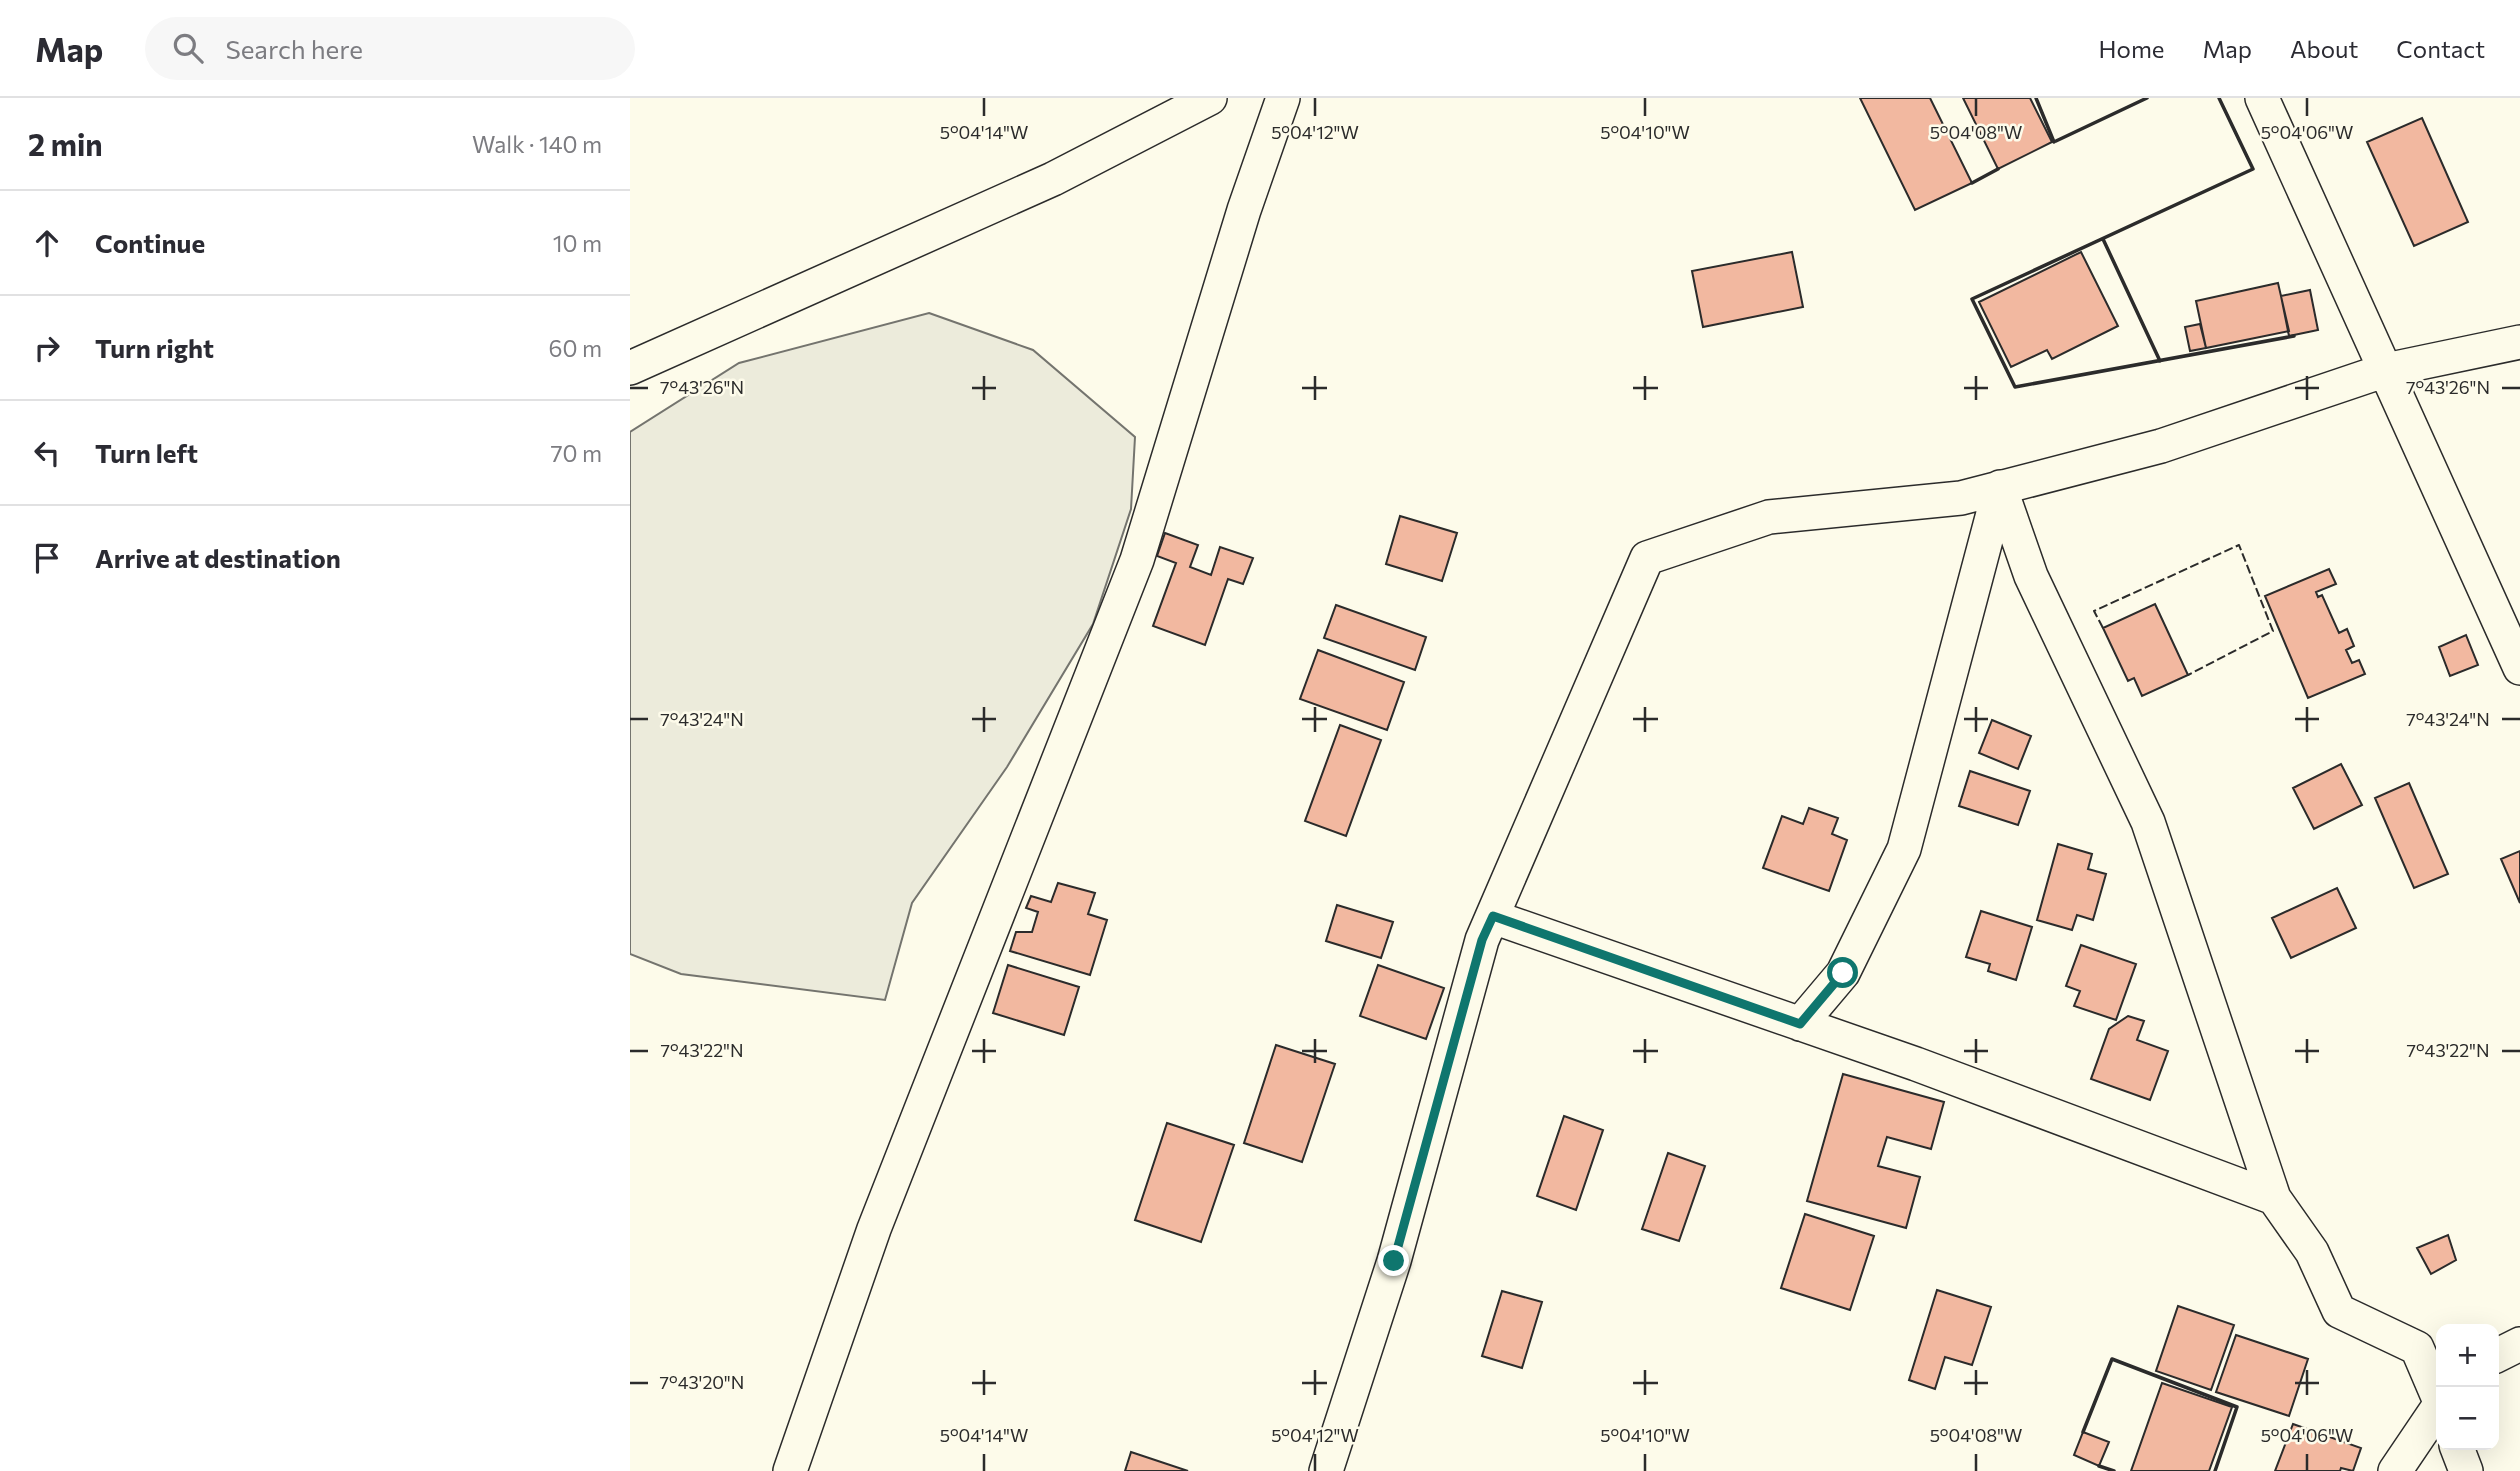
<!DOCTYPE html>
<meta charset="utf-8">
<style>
body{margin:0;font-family:Commissioner,sans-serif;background:#f7f7f7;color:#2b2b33}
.controls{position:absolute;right:21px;bottom:21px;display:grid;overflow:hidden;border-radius:14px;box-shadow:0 7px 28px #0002}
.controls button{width:63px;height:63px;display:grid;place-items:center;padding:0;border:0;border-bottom:2px solid #e1e1e2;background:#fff;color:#2b2b33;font:35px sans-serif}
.stop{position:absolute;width:21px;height:21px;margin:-16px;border:5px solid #0f766e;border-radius:50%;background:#fff}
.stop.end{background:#0f766e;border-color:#fff;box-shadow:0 2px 7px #0008}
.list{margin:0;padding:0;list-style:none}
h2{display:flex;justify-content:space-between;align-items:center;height:91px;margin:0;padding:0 28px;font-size:30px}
h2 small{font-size:23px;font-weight:400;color:#7c7c81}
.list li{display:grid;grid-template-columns:46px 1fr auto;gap:21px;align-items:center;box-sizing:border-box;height:105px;padding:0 28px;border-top:2px solid #e1e1e2}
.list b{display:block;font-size:26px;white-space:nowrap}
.list em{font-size:23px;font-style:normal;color:#7c7c81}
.icon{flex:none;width:38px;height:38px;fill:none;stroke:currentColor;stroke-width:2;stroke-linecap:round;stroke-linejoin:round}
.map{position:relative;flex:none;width:1890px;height:1373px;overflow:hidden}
header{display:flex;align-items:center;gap:42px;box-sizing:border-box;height:98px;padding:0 35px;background:#fff;border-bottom:2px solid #e1e1e2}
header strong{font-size:33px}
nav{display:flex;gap:38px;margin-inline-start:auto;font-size:24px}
.search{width:490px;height:63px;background:#f7f7f7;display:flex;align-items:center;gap:18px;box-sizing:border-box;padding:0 24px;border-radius:38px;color:#7c7c81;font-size:26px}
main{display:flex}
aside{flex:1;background:#fff}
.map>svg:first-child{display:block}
</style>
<header>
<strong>Map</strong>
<div class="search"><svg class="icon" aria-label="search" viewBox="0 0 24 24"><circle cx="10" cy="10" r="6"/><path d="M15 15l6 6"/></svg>Search here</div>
<nav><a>Home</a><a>Map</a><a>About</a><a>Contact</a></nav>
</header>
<main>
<aside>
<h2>2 min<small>Walk · 140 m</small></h2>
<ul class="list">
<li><svg class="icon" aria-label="ahead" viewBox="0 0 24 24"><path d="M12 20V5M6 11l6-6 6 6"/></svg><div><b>Continue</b></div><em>10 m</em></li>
<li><svg class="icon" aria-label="right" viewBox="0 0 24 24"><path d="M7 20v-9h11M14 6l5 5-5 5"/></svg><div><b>Turn right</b></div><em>60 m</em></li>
<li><svg class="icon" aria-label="left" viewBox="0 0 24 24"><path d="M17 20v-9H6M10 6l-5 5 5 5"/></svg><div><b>Turn left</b></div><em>70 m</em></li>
<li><svg class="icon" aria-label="arrive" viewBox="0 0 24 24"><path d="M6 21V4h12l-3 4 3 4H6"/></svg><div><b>Arrive at destination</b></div></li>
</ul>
</aside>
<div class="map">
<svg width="1890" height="1373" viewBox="0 0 1890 1373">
<rect width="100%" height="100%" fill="#fdfbea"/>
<path fill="#ecebdb" stroke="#74746e" stroke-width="2" d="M299,215L403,252L505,339L501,411L463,526L377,669L282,805L255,902L51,876L0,856V334L109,265Z"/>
<path fill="#f2b8a0" stroke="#2b2b2b" stroke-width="2" d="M1230,0H1300L1342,85L1285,112Z
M1333,0H1400L1422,44L1368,71Z
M1792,20L1838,124L1784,148L1737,44Z
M1162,154L1173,209L1073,229L1062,173Z
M1451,154L1488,228L1422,261L1417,252L1381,269L1349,204Z
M1648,185L1659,233L1576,250L1566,203Z
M1680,192L1688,232L1659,238L1651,198Z
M1570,226L1576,250L1560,253L1555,229Z
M770,418L827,435L812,483L756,466Z
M535,435L568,447L560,469L581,477L590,449L623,460L613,486L598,481L575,547L523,528L546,465L527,458Z
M1699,471L1706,486L1686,494L1688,499L1692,497L1709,535L1717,531L1724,548L1716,552L1722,565L1729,562L1735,576L1678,600L1635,498Z
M1525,506L1558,577L1512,598L1504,580L1498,583L1473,530Z
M706,507L796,539L785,572L694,540Z
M1836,537L1848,567L1820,578L1809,549Z
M688,552L774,584L757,632L670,601Z
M1362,622L1401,638L1388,671L1349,655Z
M710,627L751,642L716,738L675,723Z
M1711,666L1732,707L1684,731L1663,690Z
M1340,673L1400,693L1388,727L1329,708Z
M1779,685L1818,776L1784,790L1745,700Z
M1179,710L1208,720L1202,736L1217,742L1199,793L1133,770L1152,718L1173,726Z
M1428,746L1462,756L1458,771L1476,776L1463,822L1447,817L1442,832L1407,822Z
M1890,753V805L1871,761Z
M428,785L465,795L458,816L477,822L460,877L380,853L386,834H402L408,814L396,810L401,798L421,804Z
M1707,790L1726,830L1661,860L1642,820Z
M707,807L763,824L751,860L696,843Z
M1351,813L1402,829L1386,882L1358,873L1360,866L1336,859Z
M1451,847L1506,866L1486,922L1444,908L1450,893L1436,888Z
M378,867L449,889L434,937L363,915Z
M748,867L814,890L796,941L730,918Z
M1498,918L1514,923L1507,942L1538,953L1520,1002L1461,981L1479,931Z
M646,947L705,966L672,1064L614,1045Z
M1213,976L1314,1004L1301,1051L1257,1039L1248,1068L1290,1079L1276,1130L1177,1103Z
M934,1018L973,1032L946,1112L907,1098Z
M537,1025L604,1047L571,1144L505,1122Z
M1038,1055L1075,1068L1049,1143L1012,1131Z
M1175,1116L1244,1138L1220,1212L1151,1190Z
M1818,1137L1826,1162L1801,1176L1787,1150Z
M1307,1192L1361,1209L1342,1267L1315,1259L1305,1291L1279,1282Z
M872,1193L912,1204L892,1270L852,1258Z
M1548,1208L1604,1227L1581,1292L1526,1273Z
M1606,1237L1678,1261L1659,1318L1586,1294Z
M1532,1285L1602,1309L1579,1373H1501Z
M1663,1326L1731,1350L1723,1373L1711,1370L1710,1373H1645Z
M1453,1334L1479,1344L1469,1368L1444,1357Z
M501,1354L558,1373H495Z"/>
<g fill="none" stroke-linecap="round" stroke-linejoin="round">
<defs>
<path id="minor" d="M1632,0L1890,570
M0,270L423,81L580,0
M1370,389L1401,478L1518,724L1644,1100
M863,819L1286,966L1644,1100L1682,1154L1709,1213L1787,1250L1811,1306
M1170,926L1213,875L1274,751L1370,389
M1864,1259L1890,1246
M1826,1347L1836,1373
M160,1373L244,1131L507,462L614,112L653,0
M696,1373L764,1163L852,842L1017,460L1139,419L1331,400L1531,348L1756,272L1890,244
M1765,1373L1811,1305"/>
</defs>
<use href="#minor" stroke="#2b2b2b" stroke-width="36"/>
<use href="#minor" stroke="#fdfbea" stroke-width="33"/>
<path stroke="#2b2b2b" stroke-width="2" stroke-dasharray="9 3.5" stroke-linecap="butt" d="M1473,530L1464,513L1609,447L1643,533L1558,577"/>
<path stroke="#2b2b2b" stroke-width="3.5" d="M1406,0L1424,44
M1589,0L1623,71L1342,201L1385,289L1664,238
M1426,43L1517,0
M1342,85L1368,71
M1473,141L1530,263
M1453,1334L1482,1261L1607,1309L1585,1373
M1469,1368L1484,1373"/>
</g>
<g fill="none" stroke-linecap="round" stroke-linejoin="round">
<path stroke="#0f766e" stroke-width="9" d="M764,1163L852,842L863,818L1170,926L1213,875"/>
</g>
<path fill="none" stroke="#2b2b2b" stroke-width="2.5" d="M354,0V18M685,0V18M1015,0V18M1346,0V18M1677,0V18M354,278V302M685,278V302M1015,278V302M1346,278V302M1677,278V302M0,290H18M342,290H366M672,290H697M1003,290H1028M1334,290H1358M1665,290H1689M1872,290H1890M354,609V634M685,609V634M1015,609V634M1346,609V634M1677,609V634M0,621H18M342,621H366M672,621H697M1003,621H1028M1334,621H1358M1665,621H1689M1872,621H1890M354,941V965M685,941V965M1015,941V965M1346,941V965M1677,941V965M0,953H18M342,953H366M672,953H697M1003,953H1028M1334,953H1358M1665,953H1689M1872,953H1890M354,1272V1297M685,1272V1297M1015,1272V1297M1346,1272V1297M1677,1272V1297M0,1285H18M342,1285H366M672,1285H697M1003,1285H1028M1334,1285H1358M1665,1285H1689M354,1356V1373M685,1356V1373M1015,1356V1373M1346,1356V1373M1677,1356V1373"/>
<g font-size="18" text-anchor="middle" fill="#2b2b2b" stroke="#fdfbea" stroke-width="5" stroke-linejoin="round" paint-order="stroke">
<text x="354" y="41">5°04'14"W</text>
<text x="685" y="41">5°04'12"W</text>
<text x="1015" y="41">5°04'10"W</text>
<text x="1346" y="41">5°04'08"W</text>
<text x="1677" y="41">5°04'06"W</text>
<text x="72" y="296">7°43'26"N</text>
<text x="1818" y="296">7°43'26"N</text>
<text x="72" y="628">7°43'24"N</text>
<text x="1818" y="628">7°43'24"N</text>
<text x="72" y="959">7°43'22"N</text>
<text x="1818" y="959">7°43'22"N</text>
<text x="72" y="1291">7°43'20"N</text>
<text x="354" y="1344">5°04'14"W</text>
<text x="685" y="1344">5°04'12"W</text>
<text x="1015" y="1344">5°04'10"W</text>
<text x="1346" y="1344">5°04'08"W</text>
<text x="1677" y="1344">5°04'06"W</text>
</g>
</svg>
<div class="controls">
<button>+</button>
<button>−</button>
</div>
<div class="stop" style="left:1213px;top:875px"></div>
<div class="stop end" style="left:764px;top:1163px"></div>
</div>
</main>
